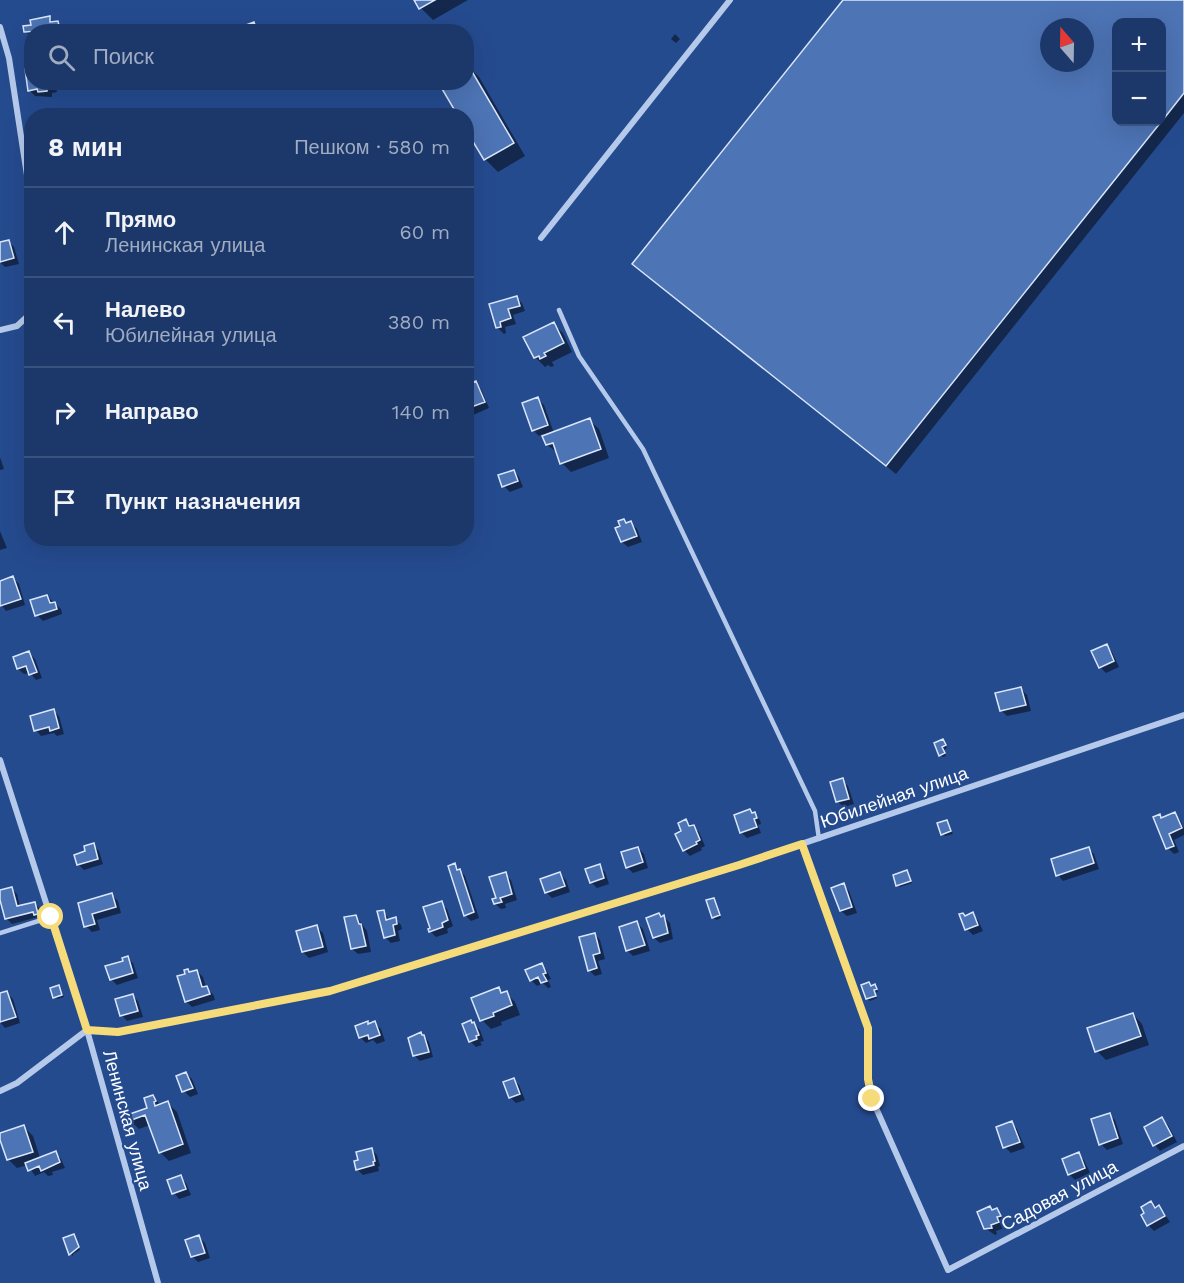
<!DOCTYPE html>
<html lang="ru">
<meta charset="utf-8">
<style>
body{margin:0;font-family:"Work Sans",sans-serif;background:#294373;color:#f1f3f6}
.controls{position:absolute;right:18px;top:18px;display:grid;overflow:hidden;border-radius:12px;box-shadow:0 6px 24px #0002}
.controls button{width:54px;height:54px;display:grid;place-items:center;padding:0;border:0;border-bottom:2px solid #3a527e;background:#1c386b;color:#f1f3f6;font:30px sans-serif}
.compass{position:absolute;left:1040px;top:18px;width:54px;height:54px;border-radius:50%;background:#1c386b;box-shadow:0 6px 24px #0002;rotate:340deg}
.stop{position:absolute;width:18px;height:18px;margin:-14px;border:4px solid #f5db7a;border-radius:50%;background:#fff}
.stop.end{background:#f5db7a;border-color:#fff;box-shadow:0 2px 6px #0008}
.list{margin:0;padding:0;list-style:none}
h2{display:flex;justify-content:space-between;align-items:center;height:78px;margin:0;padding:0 24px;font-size:26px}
h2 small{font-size:20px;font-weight:400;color:#a0acc1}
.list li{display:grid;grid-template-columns:39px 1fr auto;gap:18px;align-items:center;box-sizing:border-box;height:90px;padding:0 24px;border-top:2px solid #3a527e}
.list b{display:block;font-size:22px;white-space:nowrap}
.list p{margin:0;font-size:20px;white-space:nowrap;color:#a0acc1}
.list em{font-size:20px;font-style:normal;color:#a0acc1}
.icon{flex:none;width:33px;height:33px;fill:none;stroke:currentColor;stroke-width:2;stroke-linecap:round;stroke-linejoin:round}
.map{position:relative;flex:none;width:1184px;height:1283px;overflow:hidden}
.search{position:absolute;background:#1c386b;box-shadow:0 6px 24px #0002;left:24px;top:24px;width:450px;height:66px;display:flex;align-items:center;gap:15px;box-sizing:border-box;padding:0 21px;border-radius:24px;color:#a0acc1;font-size:22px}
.panel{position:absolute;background:#1c386b;box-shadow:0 6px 24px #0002;left:24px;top:108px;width:450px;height:438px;border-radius:24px}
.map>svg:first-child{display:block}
</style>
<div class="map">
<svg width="1184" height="1283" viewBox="0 0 1184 1283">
<rect width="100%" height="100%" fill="#254b8f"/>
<path fill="#0007" fill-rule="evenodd" d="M416,0H468L433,20L421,8Z
M845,0H1184V113L896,474L634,264ZM1116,22H1162V122H1116ZM1049,27H1085V63H1049Z
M49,18L54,23H58L64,32H32L31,37L25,31Z
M675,34L680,39L676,43L671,39Z
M467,65L479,77L525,156L498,172L485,159L466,82Z
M32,82H50L56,88L57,92L52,93V97L35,96L29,90Z
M8,241L14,247L19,264L5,267L0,262V244Z
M516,297L522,303L525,311L513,315L516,324L505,327L506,333L504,334L498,328L491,305Z
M553,324L563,333L572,352L552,362L554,366L551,367L548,365L545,367L535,357Z
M475,383L481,389L489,408L473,415L466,407Z
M538,399L544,405L554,433L589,420L599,429L609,458L571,472L562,463L558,453L547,445L543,434L539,436L533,430Z
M0,457L4,469L0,470Z
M514,471L519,477L523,487L510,492L504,486Z
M631,523L637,529L642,542L628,547L622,542L617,528Z
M0,531L7,548L0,550Z
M13,578L19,584L25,605L6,611L0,603V582Z
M47,596L61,609L62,614L43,621L37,615Z
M1106,646L1112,652L1119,667L1106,673L1100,667Z
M29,653L35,659L42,678L36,680L30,673L24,674L18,669L15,658Z
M1021,689L1027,695L1031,711L1007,716L1001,710Z
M53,710L59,716L64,734L57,736L54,733L41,736L36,730Z
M943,741L947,748L944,750L946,756L943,757L940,755Z
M842,780L848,786L854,804L844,807L838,802L832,783Z
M754,814L760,820L761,824L758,825L761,833L747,838L741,832Z
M1175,814L1180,820L1184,828V835L1174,840L1179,852L1174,854L1168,848L1155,817L1159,816L1163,819Z
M686,821L699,832L705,846L701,848L702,850L690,856L684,850L683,832Z
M947,821L953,834L945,836L942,834Z
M93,845L99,851L103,864L84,870L78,864Z
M638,848L644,854L648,868L633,873L627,867Z
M1088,848L1094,854L1099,869L1063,881L1058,875Z
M455,865L465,876L479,918L471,921L465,915Z
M599,866L605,872L609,884L597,888L591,882Z
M907,872L912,883L900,887L898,885Z
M505,874L511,880L517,900L505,904L506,908L501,909L495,904Z
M560,874L566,880L570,892L552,898L546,892Z
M844,885L849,891L857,913L847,916L841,911Z
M11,888L17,894L20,907L35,903L40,909L43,919L38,917L12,924L6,918L0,894V891Z
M112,895L118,901L121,913L97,920L100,930L92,932L86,926L80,904Z
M713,899L721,918L716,920L713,917Z
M441,903L447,909L453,926L447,929L448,933L436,937L430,931Z
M383,911L390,920L395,919L401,925L402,929L398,931L400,941L391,943L385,937Z
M972,914L978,920L983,931L973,935L967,929L965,917Z
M356,916L367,931L371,952L358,954L352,949Z
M664,917L670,923L673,939L660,943L654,938L648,919Z
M637,923L643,929L650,951L633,956L627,950Z
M317,927L323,933L328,952L309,958L303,952L298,932Z
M595,934L600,940L605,959L598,961L602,974L595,976L589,970Z
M127,958L133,963L138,978L117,985L111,979Z
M542,965L547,971L551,979L548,980L551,987L548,988L543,983L537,986L531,980Z
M188,971L190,973L197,971L203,977L206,988L213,994L215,1000L192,1007L186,1001Z
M875,986L878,992L875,993L877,998L870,1001L867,998L872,987Z
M59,987L64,997L57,999L55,997Z
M499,989L503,994L506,993L515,1002L520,1015L501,1022L502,1025L491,1029L482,1020Z
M7,993L13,999L20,1023L5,1028L0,1022V995Z
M132,995L138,1001L143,1017L127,1021L122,1015Z
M1133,1014L1142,1024L1149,1045L1106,1060L1097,1051Z
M367,1023L369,1025L375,1023L381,1029L385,1041L377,1044L373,1040L366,1043L360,1037Z
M474,1024L480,1030L484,1041L480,1042L482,1045L476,1047L470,1041Z
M424,1036L429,1042L433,1057L420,1061L414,1055Z
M186,1073L192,1079L198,1094L190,1097L184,1091Z
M514,1080L519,1085L525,1100L516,1103L510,1097Z
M153,1097L161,1105L168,1103L177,1112L191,1153L169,1161L160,1152L150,1125L139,1129L130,1120L149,1109Z
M1109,1115L1115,1120L1123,1144L1107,1150L1101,1144Z
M1162,1119L1168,1125L1177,1142L1160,1151L1155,1145Z
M1012,1123L1017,1129L1025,1148L1011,1153L1005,1147Z
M24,1127L33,1136L40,1158L56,1153L61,1159L65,1168L52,1172L53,1175L48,1176L44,1172L35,1176L28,1165L17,1168L8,1159L0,1135Z
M371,1149L377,1155L380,1166L378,1167L379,1171L363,1175L357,1169Z
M1078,1154L1084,1160L1090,1173L1075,1180L1069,1174Z
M180,1177L186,1183L191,1195L179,1199L174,1193Z
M1151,1203L1164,1213L1170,1222L1154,1231L1148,1225Z
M997,1209L1006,1222L1002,1223L1004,1228L996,1231L997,1234L995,1235L985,1228L993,1211Z
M74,1236L80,1250L73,1254V1257L65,1239Z
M199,1237L205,1243L210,1258L198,1262L192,1256Z"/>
<path fill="#4d74b5" stroke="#dae6f9" stroke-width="1.5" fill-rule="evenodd" d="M414,0H435L419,9Z
M843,0H1184V93L1162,121V22H1116V122H1161L886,466L632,264ZM1049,27H1085V63H1049Z
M50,16V22L58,21L60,30L24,32L23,26L31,25L30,20Z
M254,22L256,28L262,26L264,32H239L238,28Z
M467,63L514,143L484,160L466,130V116H458L438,82H466Z
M32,68V82H51L52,87L47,88V91L38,92L37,89L28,91L25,69Z
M9,240L14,258L0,262V242Z
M517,296L520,306L508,309L511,318L500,322L501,327L496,328L489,304Z
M554,322L564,343L544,353L546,356L540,359L539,356L534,358L523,337Z
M476,381L485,402L466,409V385Z
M538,397L548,425L532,431L522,403Z
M590,418L601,449L560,464L553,443L546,445L542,436Z
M514,470L518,481L502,487L498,475Z
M624,519L626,523L631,521L637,536L621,542L615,528L620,526L618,521Z
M13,576L21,599L0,606V581Z
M47,595L50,603L55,602L57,609L35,616L30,600Z
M1107,644L1114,661L1099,668L1091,651Z
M29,651L37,672L29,675L26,666L17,669L13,657Z
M1021,687L1026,705L1000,711L995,693Z
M54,709L59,728L50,731L49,727L34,731L30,716Z
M943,739L946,745L942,747L945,753L939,756L934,743Z
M843,778L849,799L836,802L830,782Z
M750,809L752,813L755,812L757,818L754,819L757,827L740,833L734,815Z
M1175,812L1182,828L1169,834L1174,846L1166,849L1153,817L1160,814L1161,818Z
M686,819L689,826L694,825L700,840L696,842L697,844L683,851L675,834L681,831L678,823Z
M947,820L951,831L941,835L937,823Z
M94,843L98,859L77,865L74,855L85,851L84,846Z
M638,847L643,862L626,868L621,852Z
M1089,847L1094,863L1056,876L1051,859Z
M455,863L457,870L460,869L474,912L464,916L448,866Z
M600,864L604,878L590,883L585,869Z
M907,870L911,881L896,886L893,875Z
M506,872L512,894L500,898L502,902L494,904L492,899L496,898L489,877Z
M560,872L565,886L545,893L540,879Z
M844,883L852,907L840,911L831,888Z
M12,887L17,906L35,902L38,914L34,915L33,912L5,919L0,900V890Z
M112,893L116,907L92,914L95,924L84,927L78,903Z
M714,898L720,915L712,918L706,900Z
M442,901L448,920L442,923L443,927L429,932L428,929L430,928L423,907Z
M384,910L386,920L396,917L397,924L393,925L395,935L384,938L377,911Z
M973,912L978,925L965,930L959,914L963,913L965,916Z
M659,913L661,917L664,915L668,933L653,938L646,918Z
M356,915L359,924H361L366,946L351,949L344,917Z
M637,921L645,945L626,951L619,927Z
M317,925L323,947L302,952L296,931Z
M595,933L600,953L593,955L597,968L588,971L579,937Z
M128,956L133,973L110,980L105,966L123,961L122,958Z
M542,963L546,973L543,974L547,981L541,983L538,977L530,981L525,970Z
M188,969L189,972L197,970L202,987L207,986L210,994L185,1002L177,976L185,974L184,970Z
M869,982L871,986L875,984L877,989L874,990L876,996L866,999L861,985Z
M59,985L62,995L53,998L50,988Z
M499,987L501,993L507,991L512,1005L493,1013L494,1016L480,1021L471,998Z
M7,991L16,1017L0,1022V993Z
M133,994L138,1011L120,1016L115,999Z
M1133,1013L1141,1036L1095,1052L1087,1028Z
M471,1020L472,1023L474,1022L479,1035L476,1036L477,1039L469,1042L462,1024Z
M368,1021V1024L375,1021L380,1035L369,1039L368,1035L359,1038L355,1026Z
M421,1032L422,1035H424L429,1052L413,1056L408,1038Z
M186,1072L193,1088L182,1092L176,1076Z
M514,1078L520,1094L509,1098L503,1082Z
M153,1095L156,1101L154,1102L155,1106L168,1101L183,1144L159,1153L145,1115L129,1121L127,1115L147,1108L144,1098Z
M1110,1113L1118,1138L1099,1145L1091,1119Z
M1162,1117L1172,1136L1153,1146L1144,1127Z
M1012,1121L1020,1142L1003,1148L996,1127Z
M24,1125L33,1152L7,1160L0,1140V1133Z
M372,1148L375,1161L373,1162L374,1165L356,1170L354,1161L358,1160L356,1152Z
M56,1151L60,1162L41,1171L39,1166L28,1171L25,1163Z
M1079,1152L1085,1168L1068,1175L1062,1159Z
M181,1175L186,1189L172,1194L167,1180Z
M1151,1201L1155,1208L1159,1205L1165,1216L1147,1226L1141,1215L1144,1213L1141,1207Z
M990,1206L992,1210L997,1208L1001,1216L997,1217L999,1222L991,1225L992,1228L984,1229L977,1212Z
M74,1234L79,1247L69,1255L63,1238Z
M199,1235L205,1253L191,1257L185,1240Z"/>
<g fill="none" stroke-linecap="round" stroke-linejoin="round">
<path stroke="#b5caeb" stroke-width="4.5" d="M559,310L579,356L643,449L815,811L819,839
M0,933L51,917"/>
<path stroke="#b5caeb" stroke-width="6" d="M0,27L9,58L32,208
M541,238L730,0
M0,330L17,326L32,312
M0,760L87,1030L158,1283
M802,844L868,1028V1079L872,1099L948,1270L1184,1146
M0,1091L17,1083L87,1030L118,1032L330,991L739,865L1184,715"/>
</g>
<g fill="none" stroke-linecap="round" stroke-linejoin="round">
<path stroke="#f5db7a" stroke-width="8" d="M51,917L87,1030L118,1032L330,991L739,865L802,844L868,1028V1079L872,1099"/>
</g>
<g text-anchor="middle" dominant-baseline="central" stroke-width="4.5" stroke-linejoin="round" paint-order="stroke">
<g font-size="18" fill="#fff" stroke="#254b8f">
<text transform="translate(894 797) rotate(-19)">Юбилейная улица</text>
<text transform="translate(128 1120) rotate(75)">Ленинская улица</text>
<text transform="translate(1059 1195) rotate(-28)">Садовая улица</text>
</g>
</g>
</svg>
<div class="controls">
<button>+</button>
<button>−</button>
</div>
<svg class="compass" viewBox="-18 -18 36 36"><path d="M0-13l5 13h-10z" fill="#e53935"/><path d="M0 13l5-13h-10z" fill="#a0acc1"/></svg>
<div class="stop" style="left:51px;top:917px"></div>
<div class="stop end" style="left:872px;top:1099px"></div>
<div class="search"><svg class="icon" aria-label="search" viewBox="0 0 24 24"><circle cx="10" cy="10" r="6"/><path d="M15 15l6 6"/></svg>Поиск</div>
<section class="panel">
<h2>8 мин<small>Пешком · 580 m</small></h2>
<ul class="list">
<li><svg class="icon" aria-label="ahead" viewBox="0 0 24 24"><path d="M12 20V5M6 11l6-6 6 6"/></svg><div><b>Прямо</b><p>Ленинская улица</p></div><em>60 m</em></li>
<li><svg class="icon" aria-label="left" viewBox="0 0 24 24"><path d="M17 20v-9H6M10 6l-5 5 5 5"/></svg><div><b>Налево</b><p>Юбилейная улица</p></div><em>380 m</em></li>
<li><svg class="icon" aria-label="right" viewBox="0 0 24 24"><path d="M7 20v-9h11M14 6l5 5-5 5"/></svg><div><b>Направо</b></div><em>140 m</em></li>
<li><svg class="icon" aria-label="arrive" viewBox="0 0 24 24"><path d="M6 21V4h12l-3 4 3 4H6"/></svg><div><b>Пункт назначения</b></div></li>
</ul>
</section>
</div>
